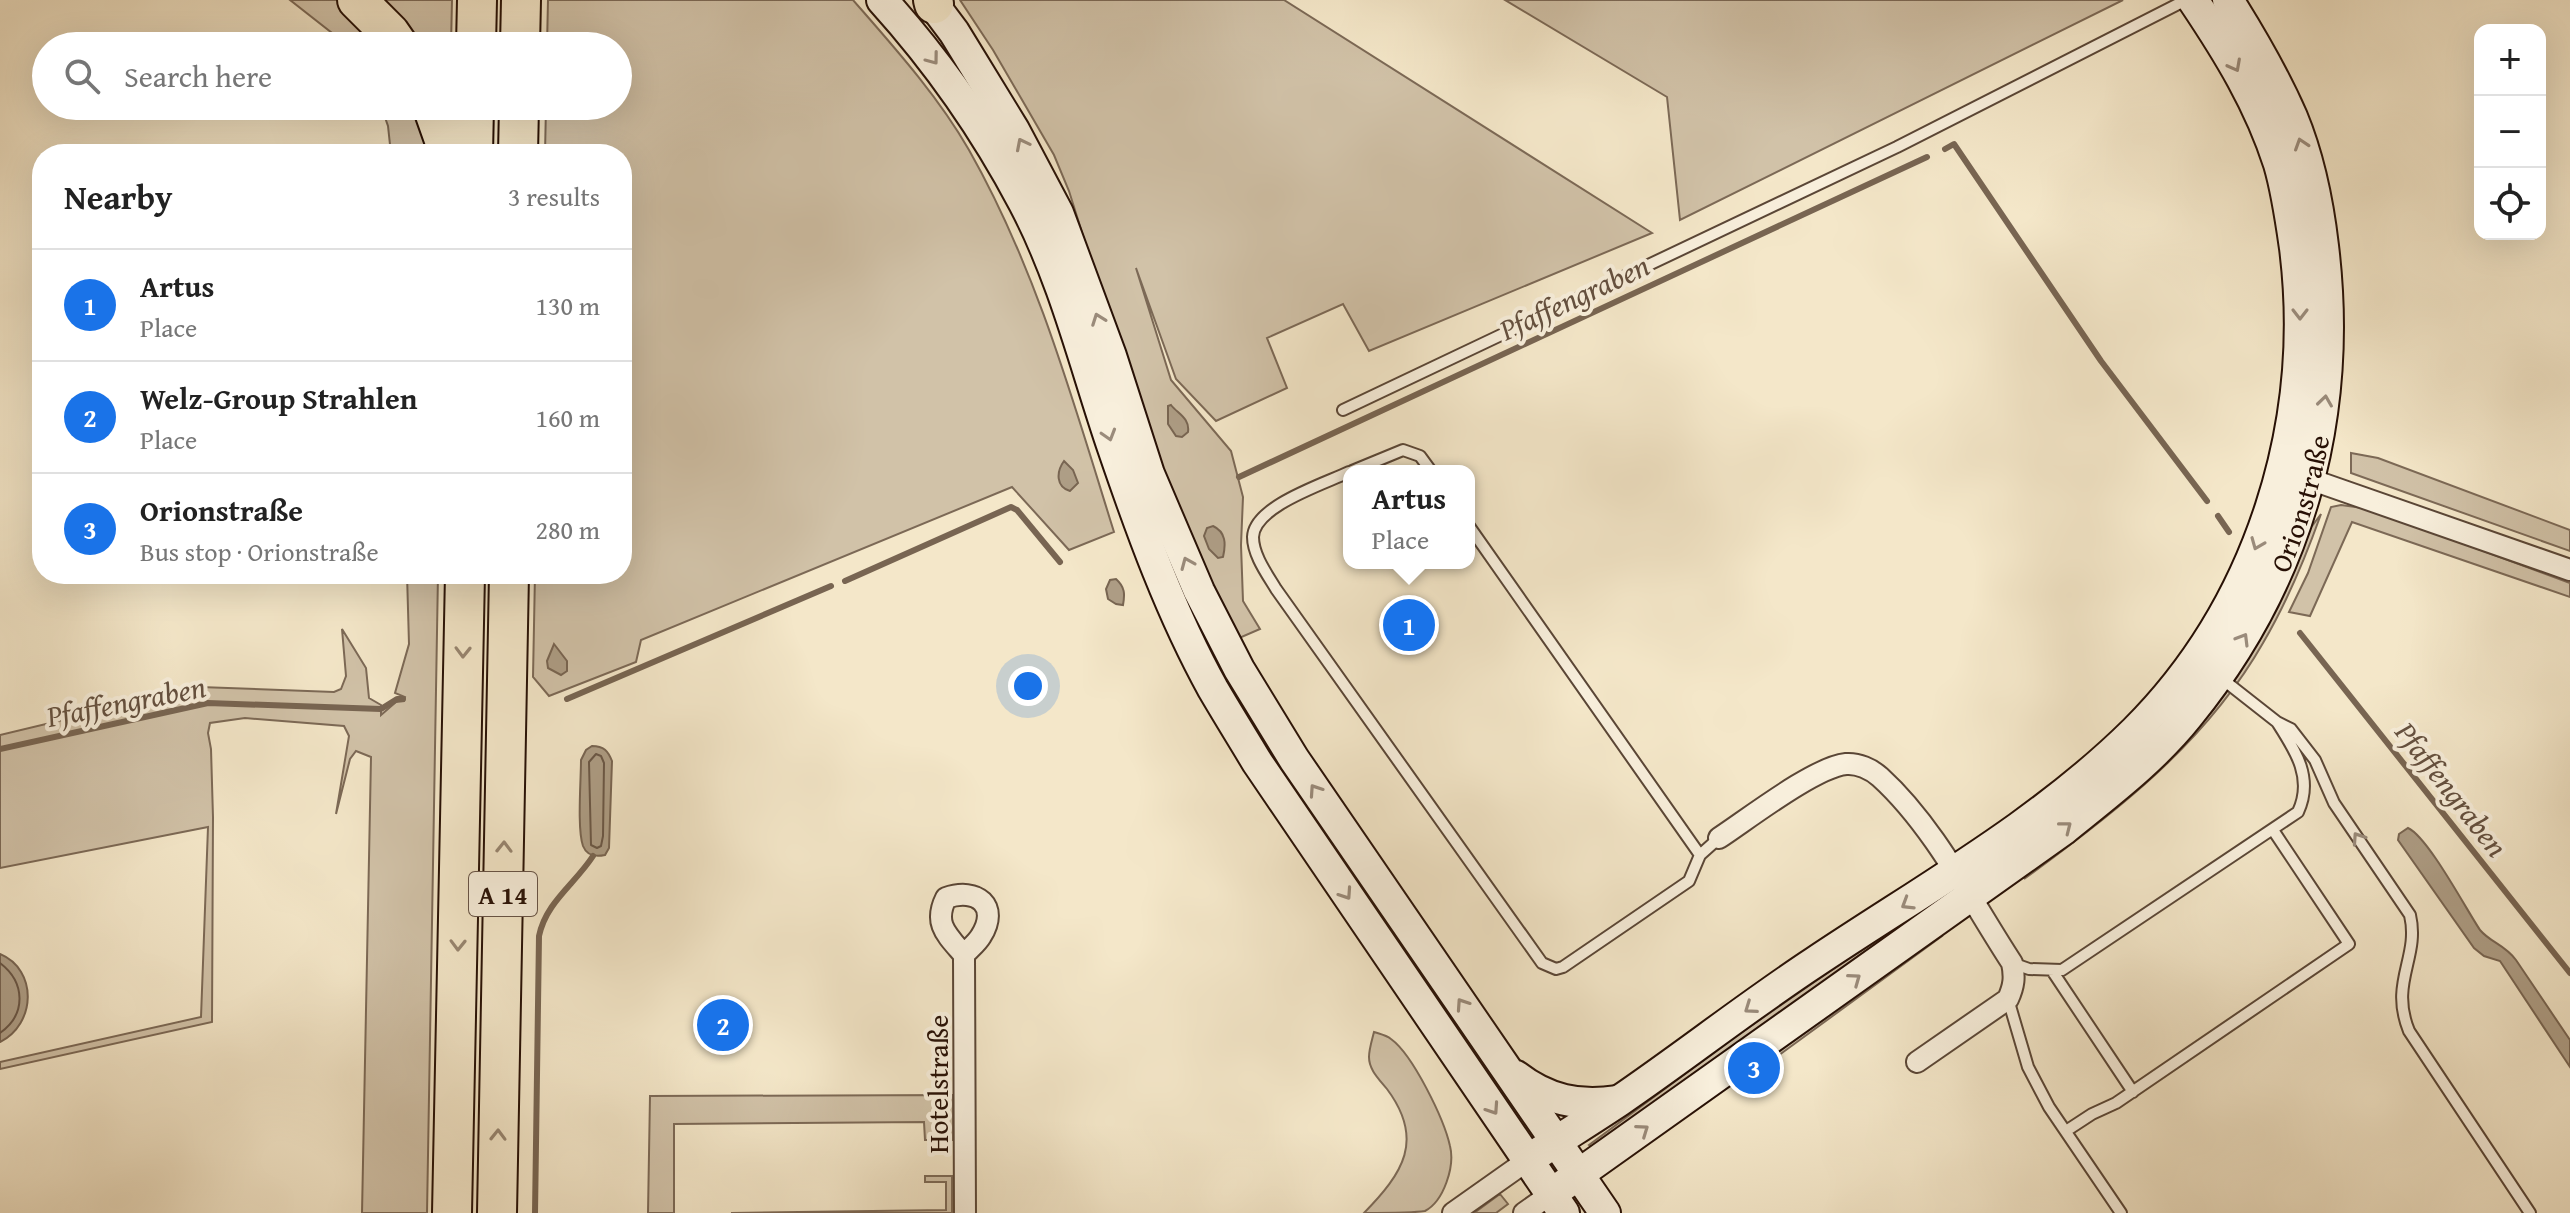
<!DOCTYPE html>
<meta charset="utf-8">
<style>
body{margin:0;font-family:"Gentium Book Plus",serif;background:#f2f2f2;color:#222}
.controls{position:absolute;right:24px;top:24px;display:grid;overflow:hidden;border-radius:16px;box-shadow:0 8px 32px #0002}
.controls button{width:72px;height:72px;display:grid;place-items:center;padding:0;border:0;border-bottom:2px solid #e0e0e0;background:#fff;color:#222;font:40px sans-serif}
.you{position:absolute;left:1028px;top:686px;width:28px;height:28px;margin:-20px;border:6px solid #fff;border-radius:50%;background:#1a73e8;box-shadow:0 0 0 12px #1a73e833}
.badge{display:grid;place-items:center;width:52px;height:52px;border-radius:50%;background:#1a73e8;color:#fff;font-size:26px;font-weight:700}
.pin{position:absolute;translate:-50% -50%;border:4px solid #fff;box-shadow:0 2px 8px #0006}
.popup{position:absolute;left:1343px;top:465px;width:132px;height:104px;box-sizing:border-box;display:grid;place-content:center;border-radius:16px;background:#fff;filter:drop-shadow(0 2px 6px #0005);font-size:26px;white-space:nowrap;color:#767676}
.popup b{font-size:30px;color:#222}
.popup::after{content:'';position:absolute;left:50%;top:100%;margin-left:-16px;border:16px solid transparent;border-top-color:#fff}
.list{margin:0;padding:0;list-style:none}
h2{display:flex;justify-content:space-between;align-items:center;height:104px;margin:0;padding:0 32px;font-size:34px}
h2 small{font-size:26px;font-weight:400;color:#767676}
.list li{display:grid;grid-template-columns:52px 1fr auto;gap:24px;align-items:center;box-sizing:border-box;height:112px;padding:0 32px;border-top:2px solid #e0e0e0}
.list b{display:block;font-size:30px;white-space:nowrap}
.list p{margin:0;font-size:26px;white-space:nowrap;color:#767676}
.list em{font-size:26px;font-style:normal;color:#767676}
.icon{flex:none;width:44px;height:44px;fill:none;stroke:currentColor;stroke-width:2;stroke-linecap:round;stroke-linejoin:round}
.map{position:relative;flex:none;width:2570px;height:1213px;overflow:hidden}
.search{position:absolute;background:#fff;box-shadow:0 8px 32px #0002;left:32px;top:32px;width:600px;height:88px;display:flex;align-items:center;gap:20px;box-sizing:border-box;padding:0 28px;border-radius:44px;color:#767676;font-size:30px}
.panel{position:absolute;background:#fff;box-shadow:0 8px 32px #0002;left:32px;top:144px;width:600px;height:440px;border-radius:32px}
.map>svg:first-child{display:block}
</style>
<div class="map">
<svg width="2570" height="1213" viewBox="0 0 2570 1213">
<rect width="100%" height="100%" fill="#f4e7c9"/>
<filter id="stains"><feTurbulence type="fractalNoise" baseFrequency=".0025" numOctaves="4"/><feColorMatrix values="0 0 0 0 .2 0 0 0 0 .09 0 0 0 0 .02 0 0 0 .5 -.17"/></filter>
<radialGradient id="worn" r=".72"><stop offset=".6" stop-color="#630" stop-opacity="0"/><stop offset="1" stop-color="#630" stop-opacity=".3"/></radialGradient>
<path fill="#d1c2a8" stroke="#7c6956" stroke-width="2" d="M290,0H349L393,46H343L332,33Z
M373,0H452L451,46H412Z
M548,0H853C894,47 938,96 969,150C1037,270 1073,401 1114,532L1069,550L1012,487L641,640L636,662L549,696L533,677L535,574H622V154H545L546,106H618V46H547Z
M960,0H1284L1652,233L1369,351L1343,304L1267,338L1287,388L1216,421L1176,379L1136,268L1171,380L1231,451L1243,497L1241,545L1243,601L1260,629L1237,639L1187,537L1085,242L1069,191L1054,155L993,50Z
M1505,0H2123L1680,220L1667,97Z
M381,106H426L439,154H391L388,126Z
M2351,453L2378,458L2570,530V551L2351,473Z
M2341,505L2370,509L2570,583V597L2352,522L2310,616L2289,612L2308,573L2331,507Z
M2321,514C2305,559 2287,602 2263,643C2206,743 2115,813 2024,879L2032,867L2093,820Z
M407,574H438L427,1213H362L371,757L356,751L350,759L336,814L349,736L344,726L245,718L210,723L208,733L211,749L213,817L212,1022L0,1069V1062L201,1017L208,827L0,868V735L200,687L334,692L341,689L346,676L342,629L366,668L369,698L381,705V715L396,702L404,701L405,697L395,693L409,644Z
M1921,908L1925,914L1593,1148L1589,1145L1732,1039Z
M1938,931L1942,936L1771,1061L1767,1055Z
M1374,1032C1380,1034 1386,1035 1391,1039C1413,1055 1444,1119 1450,1146C1455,1166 1444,1201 1425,1211C1414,1213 1377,1213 1364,1213C1403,1173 1425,1140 1387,1089C1379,1079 1369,1070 1369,1057C1369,1049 1372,1040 1374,1032Z
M953,1095V1140H925L924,1122L674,1124V1213H648L650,1096Z
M925,1176H952V1213H731L946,1210V1182H925Z
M1500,1194L1508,1204L1496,1213H1474Z"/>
<path fill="#ae9e86" stroke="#786552" stroke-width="2" d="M1171,405C1178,414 1190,418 1188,432L1182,437L1176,436L1168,424V406Z
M1064,461L1073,470L1078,483L1070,491C1056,487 1056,472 1064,461Z
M1213,526C1226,532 1226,544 1223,557L1218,558L1209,549L1204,536L1207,528Z
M1116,579C1125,587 1125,594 1123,605L1116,604L1108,599L1106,589L1110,580Z
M554,644L567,661V671L561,675L548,668L547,661Z
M592,746C604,746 608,751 612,761L609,848L605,855C596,857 587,856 583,846C577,829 581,781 581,760L586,750Z
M2408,828C2428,837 2466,909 2480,930C2491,943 2504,944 2516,960L2570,1040V1067L2500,961L2484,956L2474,948L2398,840L2399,834Z
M0,954C38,970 36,1024 0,1042Z"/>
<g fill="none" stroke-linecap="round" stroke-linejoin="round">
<path stroke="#6a5746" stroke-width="2" d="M596,754L601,756L604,763L603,836L601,846L597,848L591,845L589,762Z
M0,963C25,982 27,1014 0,1033"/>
<path stroke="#786552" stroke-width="6" d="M1945,149L1954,144L2101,361L2207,501
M1239,477L1927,157
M2218,516L2229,532
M845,581L1011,507L1017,510L1060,562
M2300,633L2570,973
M567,699L831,586
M0,749L208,703L381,709L397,699H403
M535,1213L539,936C546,902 575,884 593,856"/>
<defs>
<path id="lane" d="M1343,410L1897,147L2186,0
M1352,471L1403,450L1420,456L1431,471
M1349,472C1324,484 1254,506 1253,537C1253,555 1267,574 1276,589L1542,963L1556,969L1563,967L1689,881L1700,855L1719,838
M1469,526L1700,855
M2221,678L2277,722L2291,729L2315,760L2334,803L2410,915C2420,958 2389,982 2409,1031L2530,1213
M2012,963L2029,969L2062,970L2298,812C2314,778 2295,750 2277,722
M2053,972L2133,1092
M2008,999L2028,1067L2049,1107L2121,1213
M2066,1131L2092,1114L2116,1103L2349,944L2273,830"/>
<path id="street" d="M2298,475L2570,570
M1719,838C1748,819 1815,767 1846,764C1858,763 1871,769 1880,777C1934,826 1972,902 2012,963C2015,977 2014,986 2008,999L1917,1062
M964,955C969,949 977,943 981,936C1000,906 977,887 946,898C933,924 947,935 964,955L965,1213
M1453,1213L1528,1160
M1524,1213L1551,1194"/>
<g id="secondary">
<path d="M882,0C938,62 985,129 1024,203C1065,281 1085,366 1113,448C1141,530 1171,613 1213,689C1227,713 1242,737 1257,762L1564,1213"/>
<path d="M930,0L954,32L1014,130L1058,213L1111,356L1149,474L1199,591L1239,669L1294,759L1605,1213"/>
<path d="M1516,1076C1547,1100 1579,1107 1617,1101"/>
<path d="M1528,1160C1558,1140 1589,1121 1619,1101C1685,1056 1748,1006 1815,962C1924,889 2041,824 2135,731C2261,605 2317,423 2295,248C2291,220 2287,191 2279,164C2260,104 2228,52 2193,0"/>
<path id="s1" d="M1551,1194L2063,830C2106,795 2153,760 2188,716C2298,581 2344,419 2323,246C2318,203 2309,158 2292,117C2274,76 2252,38 2228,0"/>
</g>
<path id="highway" d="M357,0L390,33L399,46
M933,0L934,4
M476,46L477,0
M520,46L521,0
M432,106L449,154
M473,154L474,106
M518,154L519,106
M452,1213L465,574
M497,1213L509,574"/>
</defs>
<use href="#lane" stroke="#5a4636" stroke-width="14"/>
<use href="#street" stroke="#5a4636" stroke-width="24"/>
<use href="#secondary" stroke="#271005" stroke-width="34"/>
<use href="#highway" stroke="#271005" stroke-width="42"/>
<use href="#lane" stroke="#f8efdc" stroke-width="10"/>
<use href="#street" stroke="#f8efdc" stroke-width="20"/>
<use href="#secondary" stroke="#f8efdc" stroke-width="30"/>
<use href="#highway" stroke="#f4e7c9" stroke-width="38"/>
</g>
<defs><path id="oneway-chevron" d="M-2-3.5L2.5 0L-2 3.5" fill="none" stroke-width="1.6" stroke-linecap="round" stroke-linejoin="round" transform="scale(2)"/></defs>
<g stroke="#9a8b7b">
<use href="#oneway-chevron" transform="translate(933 59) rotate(53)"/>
<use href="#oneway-chevron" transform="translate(2235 66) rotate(62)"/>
<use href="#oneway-chevron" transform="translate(1022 144) rotate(-117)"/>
<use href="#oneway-chevron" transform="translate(2301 144) rotate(-108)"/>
<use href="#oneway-chevron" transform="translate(2300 314) rotate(90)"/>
<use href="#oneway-chevron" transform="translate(1098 319) rotate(-110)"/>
<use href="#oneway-chevron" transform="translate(2325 401) rotate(-82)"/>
<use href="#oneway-chevron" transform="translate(1109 435) rotate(73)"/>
<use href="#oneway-chevron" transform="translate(2257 544) rotate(112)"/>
<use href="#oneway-chevron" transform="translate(1187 563) rotate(-113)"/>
<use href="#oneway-chevron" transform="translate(2243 639) rotate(-59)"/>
<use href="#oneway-chevron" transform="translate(1315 790) rotate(-124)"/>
<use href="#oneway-chevron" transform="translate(2066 827) rotate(-38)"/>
<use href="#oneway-chevron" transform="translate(2358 838) rotate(-124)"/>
<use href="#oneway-chevron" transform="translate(1346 894) rotate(56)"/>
<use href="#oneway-chevron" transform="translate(1907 904) rotate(148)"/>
<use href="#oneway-chevron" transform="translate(1855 979) rotate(-36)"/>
<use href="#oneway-chevron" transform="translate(1462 1004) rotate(-124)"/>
<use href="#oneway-chevron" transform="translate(1750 1008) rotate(145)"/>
<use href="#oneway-chevron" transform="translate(1493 1109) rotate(56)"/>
<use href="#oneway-chevron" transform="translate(1643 1130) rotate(-35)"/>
</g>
<g stroke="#988671">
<use href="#oneway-chevron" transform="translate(463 652) rotate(91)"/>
<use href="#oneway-chevron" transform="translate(504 847) rotate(-89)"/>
<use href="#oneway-chevron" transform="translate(458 945) rotate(91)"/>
<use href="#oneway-chevron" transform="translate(498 1135) rotate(-89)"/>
</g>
<g text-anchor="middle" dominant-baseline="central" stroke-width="8" stroke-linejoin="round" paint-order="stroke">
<rect fill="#f8efdc" stroke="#665346" stroke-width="2" x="469" y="872" width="68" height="44" rx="6"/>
<g font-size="26" font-weight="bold" fill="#271005">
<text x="503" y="894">A 14</text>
</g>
<g font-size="28" fill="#271005" stroke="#f8efdc">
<text stroke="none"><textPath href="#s1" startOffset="1040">Orionstraße</textPath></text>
<text transform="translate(937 1084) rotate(-90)">Hotelstraße</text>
</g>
<g font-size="30" font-style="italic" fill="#64503f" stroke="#f8efdc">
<text transform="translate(1574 297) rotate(-25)">Pfaffengraben</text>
<text transform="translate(126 701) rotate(-11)">Pfaffengraben</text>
<text transform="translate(2452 789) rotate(52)">Pfaffengraben</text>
</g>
</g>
<rect width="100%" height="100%" filter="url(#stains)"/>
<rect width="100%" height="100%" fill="url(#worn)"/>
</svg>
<div class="controls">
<button>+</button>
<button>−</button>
<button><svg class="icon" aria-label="locate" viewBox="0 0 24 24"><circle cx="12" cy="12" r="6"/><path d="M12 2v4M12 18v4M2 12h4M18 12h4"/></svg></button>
</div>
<div class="you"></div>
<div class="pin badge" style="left:1409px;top:625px">1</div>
<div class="popup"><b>Artus</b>Place</div>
<div class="pin badge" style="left:723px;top:1025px">2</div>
<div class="pin badge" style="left:1754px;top:1068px">3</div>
<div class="search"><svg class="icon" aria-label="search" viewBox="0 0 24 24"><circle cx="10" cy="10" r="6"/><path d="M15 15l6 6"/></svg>Search here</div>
<section class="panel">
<h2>Nearby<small>3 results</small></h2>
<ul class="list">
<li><span class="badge">1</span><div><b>Artus</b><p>Place</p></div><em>130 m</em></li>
<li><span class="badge">2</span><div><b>Welz-Group Strahlen</b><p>Place</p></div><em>160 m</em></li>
<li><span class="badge">3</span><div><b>Orionstraße</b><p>Bus stop · Orionstraße</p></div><em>280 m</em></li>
</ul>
</section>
</div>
